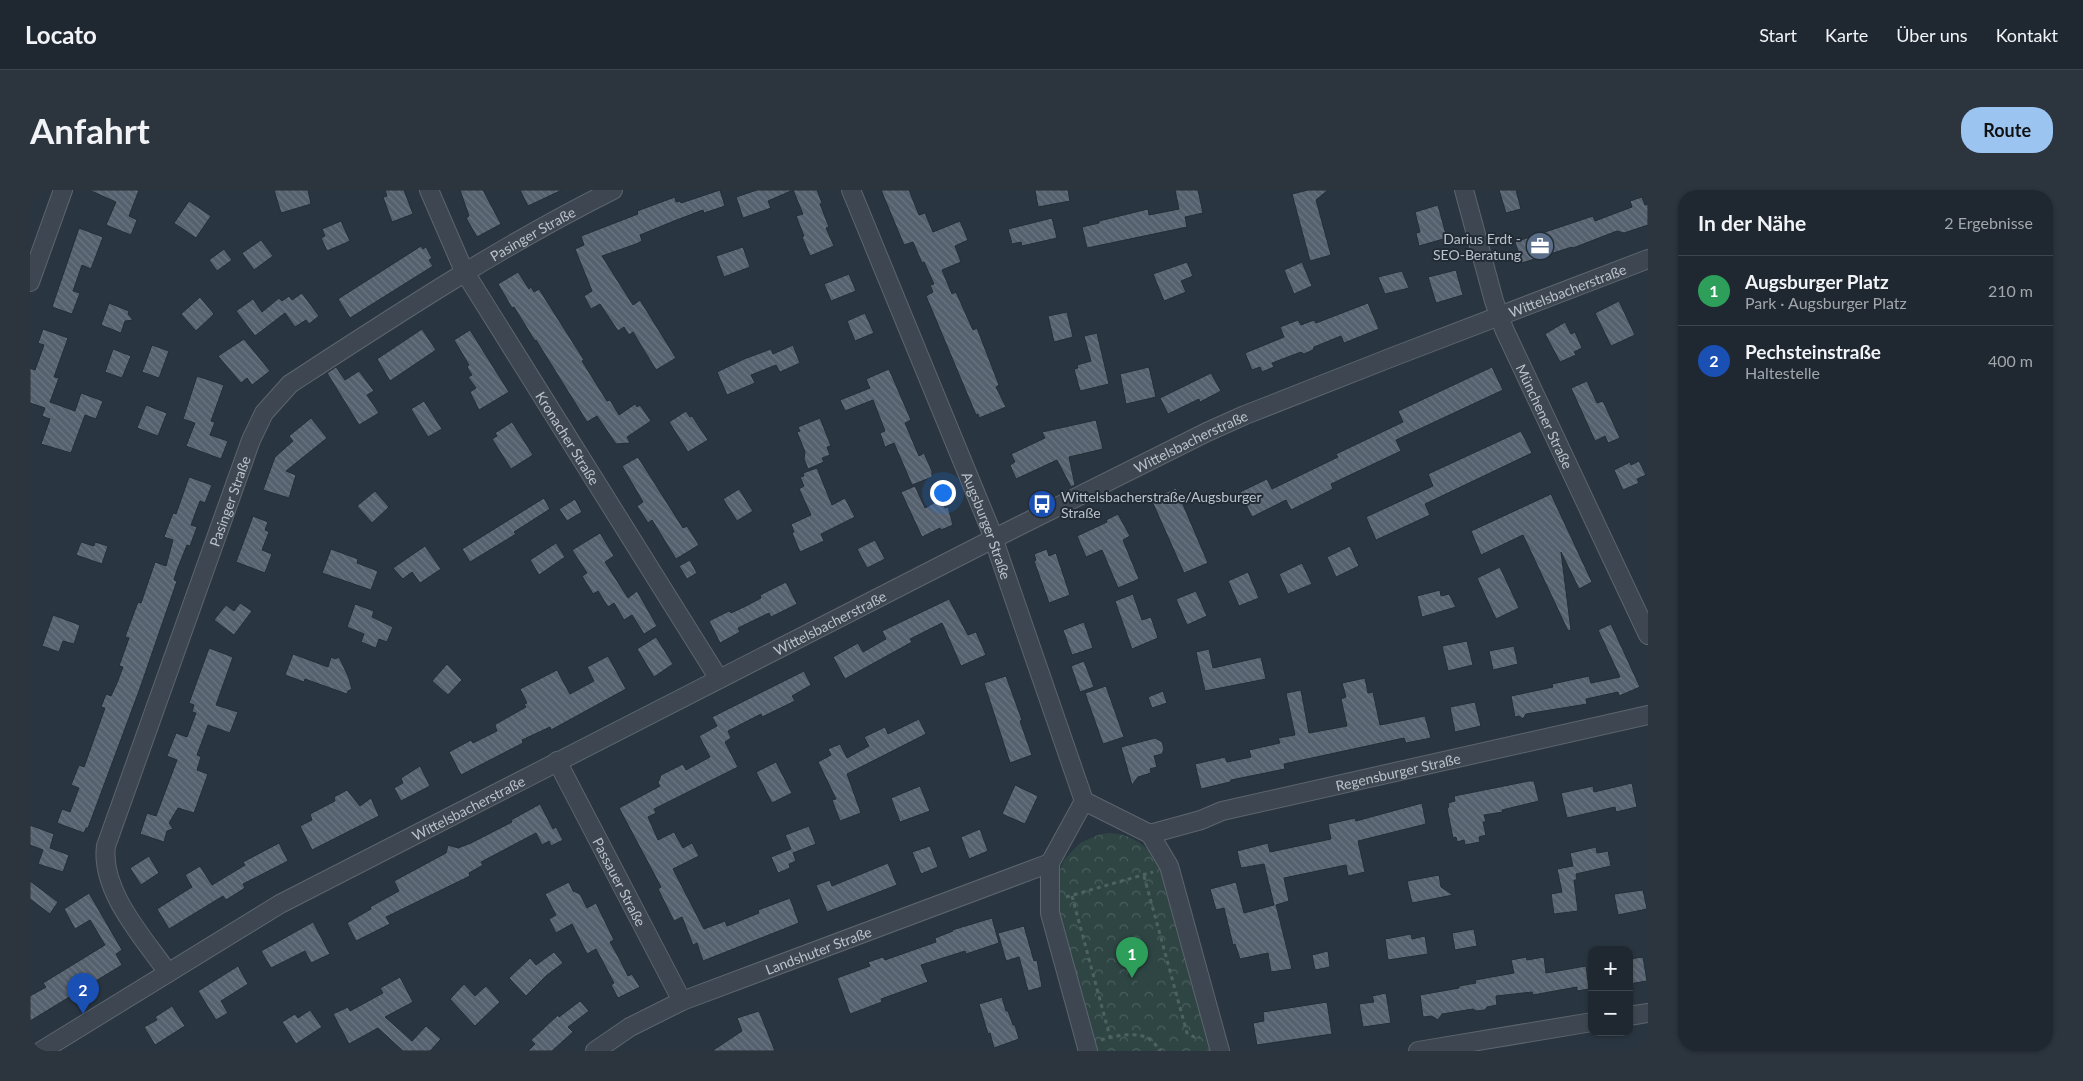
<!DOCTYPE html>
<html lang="de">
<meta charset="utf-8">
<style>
body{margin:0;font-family:Lato,sans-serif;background:#2c343d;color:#f1f3f6}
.controls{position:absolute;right:15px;bottom:15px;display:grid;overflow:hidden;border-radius:10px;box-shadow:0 1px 4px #0004}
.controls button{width:45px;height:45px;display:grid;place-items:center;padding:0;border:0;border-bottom:1px solid #3c444d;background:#1f2831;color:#f1f3f6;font:25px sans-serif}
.you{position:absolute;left:912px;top:302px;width:18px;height:18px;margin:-12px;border:4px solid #fff;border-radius:50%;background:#1a73e8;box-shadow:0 0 0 8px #1a73e833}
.badge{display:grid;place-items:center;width:32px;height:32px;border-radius:50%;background:#9bc4f0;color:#fff;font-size:16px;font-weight:700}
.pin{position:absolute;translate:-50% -41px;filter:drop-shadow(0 1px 2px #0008)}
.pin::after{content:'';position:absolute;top:26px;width:18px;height:15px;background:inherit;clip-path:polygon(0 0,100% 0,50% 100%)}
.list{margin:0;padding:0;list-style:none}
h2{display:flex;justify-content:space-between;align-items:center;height:65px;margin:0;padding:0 20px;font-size:21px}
h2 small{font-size:16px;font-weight:400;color:#a1a6ab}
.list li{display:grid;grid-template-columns:32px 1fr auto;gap:15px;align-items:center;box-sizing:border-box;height:70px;padding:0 20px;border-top:1px solid #3c444d}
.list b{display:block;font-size:19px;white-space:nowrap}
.list p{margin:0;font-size:16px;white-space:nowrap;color:#a1a6ab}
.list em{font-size:16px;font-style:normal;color:#a1a6ab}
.map{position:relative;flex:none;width:1618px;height:861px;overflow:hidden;border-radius:20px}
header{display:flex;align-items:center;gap:30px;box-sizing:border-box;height:70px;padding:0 25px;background:#1f2831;border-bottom:1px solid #3c444d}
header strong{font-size:24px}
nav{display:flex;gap:28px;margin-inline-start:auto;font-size:18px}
.intro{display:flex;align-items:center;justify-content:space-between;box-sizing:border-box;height:120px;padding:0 30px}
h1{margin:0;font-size:35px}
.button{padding:12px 22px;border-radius:20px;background:#9bc4f0;color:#111;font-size:18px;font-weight:700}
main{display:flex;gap:30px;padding:0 30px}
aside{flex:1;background:#1f2831;border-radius:20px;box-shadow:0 1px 4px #0004}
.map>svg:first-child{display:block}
</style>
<header>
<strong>Locato</strong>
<nav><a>Start</a><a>Karte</a><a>Über uns</a><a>Kontakt</a></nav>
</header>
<div class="intro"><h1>Anfahrt</h1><a class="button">Route</a></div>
<main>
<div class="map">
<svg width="1618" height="861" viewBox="0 0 1618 861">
<defs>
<pattern id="park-crowns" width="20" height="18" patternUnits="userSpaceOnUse" patternTransform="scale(1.25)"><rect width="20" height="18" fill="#2e4544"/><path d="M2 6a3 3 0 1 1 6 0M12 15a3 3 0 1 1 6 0" fill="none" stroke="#4a5e5e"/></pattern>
<pattern id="building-back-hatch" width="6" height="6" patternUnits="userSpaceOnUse" patternTransform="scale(1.25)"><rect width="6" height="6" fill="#55616e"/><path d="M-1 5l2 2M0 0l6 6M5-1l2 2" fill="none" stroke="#6c7681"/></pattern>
</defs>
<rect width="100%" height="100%" fill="#293641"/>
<path fill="url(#park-crowns)" d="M1078,643C1101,644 1115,654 1128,672L1181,861H1062L1025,722L1028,685L1034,670L1050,653L1068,645Z"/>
<path fill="#2e4544" d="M1123,754L1133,790L1109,797L1099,761Z"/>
<path fill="url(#building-back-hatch)" stroke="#242e38" d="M59,0H109L99,26L107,30L101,45L76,35L86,12Z
M244,0H278L281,14L251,23Z
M355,0H374L383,24L362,32L353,7L357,6Z
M430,0H453L471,34L447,47L436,28L439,26Z
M490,0H532L498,16Z
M690,0L695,16L674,23L673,20L644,31L610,45L612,51L606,54L572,66L603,115L610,110L646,168L626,180L603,142L599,145L594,137L588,141L570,114L561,119L554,106L562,101L545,59L554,55L551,46L608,24L607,21L645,7L646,12L650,11L651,13Z
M727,0H787L792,13L790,14L799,37L796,38L804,56L780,66L772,47L774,46L766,26L773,24L763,0L738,11L741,18L713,28L706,7Z
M851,0H879L889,25L895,23L903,42L930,31L938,50L925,56L931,72L912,80L922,104L926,102L943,140L947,138L969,195L966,197L976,217L949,228L948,224L946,225L896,106L903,102L900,95L904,94L894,72L892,73L883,52L874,55Z
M1005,0H1038L1040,11L1008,17Z
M1145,0H1168L1173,23L1155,27L1157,37L1057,58L1052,37L1069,33V31L1118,19L1119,25L1149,19Z
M1278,0H1298L1286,10L1301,65L1280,71L1262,4Z
M1469,0H1486L1491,19L1476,23Z
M1612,7L1615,15L1618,14V35L1594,43L1587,41L1543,58L1542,57L1492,73L1485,52L1563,26L1565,31L1586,23L1602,17L1600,11Z
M159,11L181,26L166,48L144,33Z
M1408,15L1417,48L1389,56L1386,43L1390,42L1385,22Z
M1022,28L1027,48L992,56L991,52L982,54L978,39Z
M311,31L320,51L297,61L291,48L295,46L292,39Z
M49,38L73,47L61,79L52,75L43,101L50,103L42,124L22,117Z
M231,50L243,66L224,80L212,63Z
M391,56L393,59L396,57L402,68L399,70L403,76L320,128L308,109Z
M713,57L720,77L694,87L686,66Z
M194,59L202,70L187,81L179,70Z
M1157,72L1163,86L1151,91L1156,102L1134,111L1123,84Z
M1272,72L1282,96L1264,104L1254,80Z
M1426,80L1433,105L1406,113L1398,87Z
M1372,81L1379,98L1355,104L1348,87Z
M488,82L499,99L501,97L504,102L509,99L554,170L552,171L577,211L580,210L589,225L605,214L607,217L610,215L621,231L597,247L600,253L586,254L567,226L557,232L506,150L505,151L484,117L482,118L468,94Z
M819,84L826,101L801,111L794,94Z
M272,103L289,126L279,134L276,130L265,137L255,123L225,146L206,121L223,109L232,122L249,108L252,111L259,106L262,110Z
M170,107L184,124L166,141L151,124Z
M1589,111L1605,145L1581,156L1565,123Z
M79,113L99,121L98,124L103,130L95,131L91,143L71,135Z
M1338,113L1349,139L1314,153L1311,146L1284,157L1283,160L1274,164L1271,162L1242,173L1244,177L1232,182L1230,177L1222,180L1215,163L1254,147L1250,137L1268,130L1271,135L1284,130L1286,133Z
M1037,122L1043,147L1024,152L1018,126Z
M835,123L844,143L825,151L817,131Z
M1535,132L1541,144L1545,142L1552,158L1544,162L1546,165L1530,172L1515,144Z
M13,139L38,148L24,187L29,188L20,212L45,221L51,203L73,211L66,229L55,225L41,263L11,254L20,229L12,226L15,218L0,213V178L5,180L14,155L8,153Z
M392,139L406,160L360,191L347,169Z
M440,140L479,202L449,220L440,202L446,198L438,187L442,185L437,177L439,175L424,150Z
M1067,143L1079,194L1050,201L1044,179L1048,178L1047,175L1061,171L1054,146Z
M214,149L240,181L222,195L217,188L211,193L188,166Z
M122,155L139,161L129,188L112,182Z
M763,155L770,173L750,182L746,175L721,185L725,193L697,205L687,182L714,169L741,159L743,164Z
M83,159L101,166L92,188L75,182Z
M306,177L315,190L329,181L344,201L337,205L349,223L329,235L297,183Z
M1119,177L1126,207L1096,214L1090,184Z
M1462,177L1473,200L1366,250L1371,261L1301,294L1303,299L1261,320L1256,310L1222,327L1210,302L1237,289L1242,299L1308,267L1306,264L1373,232L1368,221Z
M859,179L881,230L875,233L889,266L894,263L902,281V287L882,295L864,253L855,257L850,243L855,241L843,210L815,221L810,210L840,198L836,189Z
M1181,183L1191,201L1170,212L1169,209L1138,224L1130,208Z
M167,186L194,195L181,231L185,232L180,245L198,251L191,269L156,256L165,233L153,229Z
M1557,191L1567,213L1573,211L1590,248L1578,253L1575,246L1565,251L1541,198Z
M394,211L412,239L398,247L381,219Z
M116,215L137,223L128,246L107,238Z
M656,221L660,227L662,226L678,250L658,262L639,232Z
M281,228L297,248L256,281L266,285L259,308L233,300L245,267L263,251L259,246Z
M790,228L801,256L797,257L800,265L792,268L794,272L778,279L774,269L775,262L767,242L770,241L768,237Z
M1066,230L1073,259L1039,267L1045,295L1041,297L1027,270L986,289L980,275L985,272L981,264L1015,248L1012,242Z
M482,232L503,265L481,279L462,249L467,246L465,243Z
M1491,241L1502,263L1395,314L1400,325L1346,350L1336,327L1403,296L1398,284Z
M608,267L653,338L657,336L669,355L646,369L622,330L618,333L607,316L613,312L592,276Z
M1609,271L1616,285L1607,289L1609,293L1593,300L1584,280L1600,272L1601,275Z
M787,278L802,315L815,308L825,327L791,344L794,351L770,362L762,343L764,342L761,334L781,325L769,299L774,296L770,287L774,286L773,283Z
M159,287L182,295L175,313L170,311L161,335L167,337L160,356L157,355L147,380L144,390L147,391L109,501L58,638H56L54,643L27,633L32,619L40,622L49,598L41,595L49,575L54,577L75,518L71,517L76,504L81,506L87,493L93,477L89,476L99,448L95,447L108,412L111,413L125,372L136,376L143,350L134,347L143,323L146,324Z
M885,296L895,318L911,309L915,318L918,317L923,335L911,340L910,338L892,347L871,302Z
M1146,298L1178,373L1154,383L1121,309Z
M709,299L723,321L707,331L693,309Z
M345,301L359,317L342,333L327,316Z
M1521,304L1562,392L1549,399L1531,362L1541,440L1538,441L1493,345L1451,365L1441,341Z
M514,308L520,319L484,342L486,344L440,372L432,359Z
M545,309L552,322L537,331L529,319Z
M1088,324L1100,346L1093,350L1109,389L1088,398L1072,360L1056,367L1047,346L1077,332L1076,330Z
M223,326L238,332L235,340L239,342L232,360L242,364L235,383L206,372Z
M570,343L584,366L575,372L598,408L607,401L627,436L614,444L602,425L594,430L584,413L578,417L568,401L563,404L552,386L557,383L542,360Z
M845,350L855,369L837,378L827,359Z
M51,352L64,356L65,352L78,356L72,374L46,365Z
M526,353L535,367L509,385L500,370Z
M395,356L411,379L390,393L382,382L373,389L363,378Z
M1320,356L1329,376L1306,387L1297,367Z
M301,359L328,369L327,373L348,381L341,400L292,383Z
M1017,359L1019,366L1026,363L1040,405L1019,413L1004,371L1006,370L1004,364Z
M660,370L667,383L657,389L649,376Z
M1272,373L1282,394L1258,404L1249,384Z
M1470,377L1489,418L1466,429L1447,388Z
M1218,382L1229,408L1209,416L1198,391Z
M756,392L767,414L741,427L739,423L708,438L710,442L690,453L679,431L699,421L701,423L716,416L731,408L730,405Z
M1410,400L1411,406L1419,404L1426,417L1392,427L1387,406Z
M1166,401L1177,426L1157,435L1146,409Z
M1103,404L1112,430L1121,427L1128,448L1102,459L1085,411Z
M919,409L938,445L946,442L956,465L931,476L912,433L880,449L882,452L815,489L803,467L828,453L833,462L856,449L852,441Z
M210,413L222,421L204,445L184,430L196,415L204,421Z
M325,414L344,421L342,427L363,437L357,452L349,449L346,458L331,452L334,444L317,437Z
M23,425L50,435L44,454L33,451L29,462L12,456Z
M1054,432L1063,458L1042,465L1033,440Z
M1581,434L1610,497L1589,506L1588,502L1556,509L1557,514L1496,524L1493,529L1489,526L1485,527L1481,506L1523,497L1522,494L1559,486L1561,493L1590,487L1568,440Z
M626,447L643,474L624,487L607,459Z
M1437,451L1443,475L1418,481L1412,456Z
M1484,456L1488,474L1463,480L1459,461Z
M179,458L203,467L186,515L208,522L200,543L178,535L167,565L171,567L167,580L178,584L164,623L148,618L139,633L143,639L137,641L134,652L110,644L117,623L126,626L147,570L137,566L146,543L157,547L166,523L162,522L164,515L159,513Z
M1179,459L1183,478L1231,467L1236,489L1175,501L1166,462Z
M263,464L298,477L301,467L305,469L309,467L318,486L322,499L318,501L317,504L275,489L274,492L255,485Z
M578,466L596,499L521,540L520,537L492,550L493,553L431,585L419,562L441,550L443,553L467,541L465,536L466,534L496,517L494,514L497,513L490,499L527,480L540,504L564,491L557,477Z
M1054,471L1064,497L1050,502L1041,476Z
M417,474L432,490L418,505L402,491Z
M774,481L781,495L762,506L765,511L732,527L731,524L698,541L701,548L695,552L708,577L624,619L626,623L618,627L628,650L644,642L653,658L662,653L669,666L643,679L674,739L695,731L697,736L729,723L728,720L760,708L769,733L673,771L667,753L663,755L652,727L644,731L628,699L631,697L589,618L630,596L628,593L631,585L653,574L656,580L680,567L669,546L687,536L682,527Z
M976,486L992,530L990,531L1002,565L980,573L954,493Z
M1335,488L1338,503L1343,502L1350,535L1395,526L1401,548L1376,553L1374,548L1254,574L1255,579L1201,590L1200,592L1171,599L1165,574L1195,567L1197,572L1221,567L1219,560L1250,553L1248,548L1265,545L1256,503L1271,500L1279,543L1317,536L1311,509L1316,507L1312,493Z
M1076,496L1094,547L1073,554L1055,503Z
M1133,501L1137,513L1122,518L1118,507Z
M1445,512L1451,536L1425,542L1420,517Z
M889,529L896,544L817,584L831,623L810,631L802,610L806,609L788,572L801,565L798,559L810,554L817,568L839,556L834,547L855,537L858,544Z
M1125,548L1132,552L1134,559L1132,564L1124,566L1127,577L1120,579L1121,583L1108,587L1102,595L1091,557Z
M746,572L762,603L742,613L726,582Z
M390,576L400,596L371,611L364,598L373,593L371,588Z
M1499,591H1504L1509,611L1472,620L1473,622L1454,625L1456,632H1453L1456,645L1449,647L1450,652L1435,655L1434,650L1427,652L1426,647L1423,648L1417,618L1419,617L1418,613L1425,611L1424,606Z
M1602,593L1607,617L1586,622L1585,617L1537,628L1531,603L1563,596L1564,602Z
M985,595L1008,606L995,634L972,624Z
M890,596L900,621L870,632L861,608Z
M317,600L330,616L341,608L349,626L282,660L270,636L282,630L280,624L305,611L304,607Z
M1392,613L1396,634L1328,651L1335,682L1318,686L1316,675L1254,688L1259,711L1246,715L1262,779L1241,782L1238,763L1210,769L1205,754L1203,755L1194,718L1186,720L1180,699L1206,692L1214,723L1244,715L1234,674L1211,678L1207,661L1238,653L1240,662L1301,649L1298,634L1325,628L1326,631Z
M510,614L523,639L526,637L533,650L521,656L519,651L512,655L506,643L451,672L453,675L439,683L440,686L356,727L360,734L326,751L317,733L341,719L340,717L369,701L364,691L416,663L418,655L428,658L441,653L482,632L481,630Z
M0,635L24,644L20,658L39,665L33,682L8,674L13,660L0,655Z
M779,636L786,654L763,663L766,671L759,674L760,678L748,683L741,667L761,659L755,645Z
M950,639L958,661L939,669L931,647Z
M249,653L258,671L213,694L215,698L196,710L193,706L139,739L127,719L162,697L155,685L170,676L182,695L215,675L213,672Z
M900,656L908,677L891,684L882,662Z
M1566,657L1567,663L1578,661L1581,676L1546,684L1547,690H1544L1548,721L1524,724L1521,704L1532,702L1527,679L1543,676L1540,663Z
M119,666L129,683L111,695L100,678Z
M858,673L867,695L797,722L786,695L800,690L802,696Z
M1409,685L1411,697L1423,705L1382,713L1377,691Z
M0,691L28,712L20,724L0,709Z
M539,692L543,701L550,704L557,718L566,713L584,750L580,752L589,768L598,786L602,784L610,797L588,808L581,795L584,793L566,759L557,764L542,734L526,743L519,729L526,725L515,704Z
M1613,700L1617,719L1588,725L1584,704Z
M59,703L92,760L86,764L92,775L0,831V806L16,797L13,793L75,755L60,730L45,739L34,719Z
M962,728L969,753L936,764L935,761L891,775L898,792L851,809L852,812L820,824L807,788L840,776L838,772L853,767L855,770L906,752L905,748L923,741L922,740Z
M283,732L300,764L281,773L275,761L241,778L231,761Z
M994,736L1004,771L1007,770L1012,797L998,801L989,767L976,771L968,743Z
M1444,739L1447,756L1425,760L1422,743Z
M1381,744L1382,749L1395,746L1398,764L1358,770L1355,749Z
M1298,761L1300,777L1285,780L1282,765Z
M524,762L533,773L516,786L496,806L479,788L500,768L506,775Z
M1496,767L1497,770L1514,767L1516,783L1556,776L1559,799L1547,801V797L1503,805L1502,802L1466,806L1467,815L1457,817L1455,820L1446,821L1443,819L1412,824L1408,830L1402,826L1393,827L1390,805L1429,798V796L1446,793L1445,790L1484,783L1481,770Z
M1613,767L1617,791L1599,794V769Z
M208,776L218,794L191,811L198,823L186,830L168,801Z
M370,787L383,812L355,827L382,851L396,836L411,849L400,861H373L348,838L319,854L303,824L318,817L320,821L353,803L350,798Z
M434,794L445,806L456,796L470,812L445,836L420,809Z
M1356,803L1361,833L1333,837L1329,814L1344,812L1342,806Z
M972,807L976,821H978L983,835H985L989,849L964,858L960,843L958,844L949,814Z
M550,811L559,821L538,837L543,842L522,861H498L505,854L501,850L528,825L529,827Z
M1297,812L1302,844L1227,855L1223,833L1234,831L1233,822Z
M142,816L155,836L125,855L114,837L127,830L125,827Z
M280,820L292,837L266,854L252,832L265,824L268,828Z
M729,821L745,861H682L712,841L707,828Z"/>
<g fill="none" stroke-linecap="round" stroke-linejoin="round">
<defs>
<g id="minor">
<path id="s1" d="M399,0L434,81L689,489"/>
<path id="s2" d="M821,0L959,336L1054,611L1020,673V723L1058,861"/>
<path id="s3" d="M1434,0L1464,111L1474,139L1618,445"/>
<path d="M0,92L33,0"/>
<path id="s4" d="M527,571L652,811"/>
<path d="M1054,611L1120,644L1139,676L1190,861"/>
<path id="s5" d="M1120,644L1171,630L1192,621L1618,525"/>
<path id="s6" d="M138,783C114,748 70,701 76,656L221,250L234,223L260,194C366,125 469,57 583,0"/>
<path d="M1599,826L1618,823"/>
<path id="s7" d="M11,861L250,714L963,349L1177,242L1215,225L1365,166L1618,69"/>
<path id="s8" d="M565,861L600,837L652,811L1020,673"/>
<path d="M1388,861L1562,832"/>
</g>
</defs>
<use href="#minor" stroke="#5c656e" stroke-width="20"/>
<path stroke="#4e6262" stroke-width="3" stroke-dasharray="4 4" stroke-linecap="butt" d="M1114,686L1157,843L1164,847H1170
M1042,706L1080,847
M1036,707L1123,682
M1071,850C1084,846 1108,841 1119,849C1124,852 1127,857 1131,861"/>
<use href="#minor" stroke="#3e4751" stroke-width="18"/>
</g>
<defs>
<symbol id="office-disc" viewBox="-11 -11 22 22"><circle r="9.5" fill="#5c6f8a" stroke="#222c36"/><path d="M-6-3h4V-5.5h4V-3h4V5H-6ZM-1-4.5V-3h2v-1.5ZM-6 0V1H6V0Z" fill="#fff"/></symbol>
<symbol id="bus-disc" viewBox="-11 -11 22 22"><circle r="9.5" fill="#1a4fb4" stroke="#222c36"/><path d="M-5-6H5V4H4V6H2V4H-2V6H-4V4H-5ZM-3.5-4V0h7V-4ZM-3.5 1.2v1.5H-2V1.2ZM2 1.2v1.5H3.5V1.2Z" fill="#fff"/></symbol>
</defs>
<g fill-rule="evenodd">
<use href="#office-disc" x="1494" y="40" width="32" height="32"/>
<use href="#bus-disc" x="996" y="298" width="32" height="32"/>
</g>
<g text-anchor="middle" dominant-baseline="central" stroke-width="4" stroke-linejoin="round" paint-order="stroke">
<g font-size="14" fill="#bbc2cb" stroke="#222c36">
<text stroke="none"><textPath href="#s6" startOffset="930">Pasinger Straße</textPath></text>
<text stroke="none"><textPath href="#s7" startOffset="1708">Wittelsbacherstraße</textPath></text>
<text stroke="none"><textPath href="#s3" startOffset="241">Münchener Straße</textPath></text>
<text stroke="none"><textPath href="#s1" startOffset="285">Kronacher Straße</textPath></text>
<text stroke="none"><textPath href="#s7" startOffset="1302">Wittelsbacherstraße</textPath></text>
<text stroke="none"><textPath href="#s6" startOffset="511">Pasinger Straße</textPath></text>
<text stroke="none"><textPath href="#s2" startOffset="362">Augsburger Straße</textPath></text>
<text stroke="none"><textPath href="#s7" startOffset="898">Wittelsbacherstraße</textPath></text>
<text stroke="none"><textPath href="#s5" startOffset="256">Regensburger Straße</textPath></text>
<text stroke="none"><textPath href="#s7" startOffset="492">Wittelsbacherstraße</textPath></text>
<text stroke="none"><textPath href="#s4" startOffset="136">Passauer Straße</textPath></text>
<text stroke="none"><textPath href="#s8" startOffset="246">Landshuter Straße</textPath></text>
</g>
<g font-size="14" fill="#bbc2cb" stroke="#222c36" text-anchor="end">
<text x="1491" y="48">Darius Erdt -<tspan x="1491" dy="16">SEO-Beratung</tspan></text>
<text x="1031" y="306" text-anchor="start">Wittelsbacherstraße/Augsburger<tspan x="1031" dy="16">Straße</tspan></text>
</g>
</g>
</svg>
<div class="controls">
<button>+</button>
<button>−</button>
</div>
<div class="you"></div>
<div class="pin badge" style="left:1102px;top:788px;background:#2e9e5b">1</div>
<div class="pin badge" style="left:53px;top:824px;background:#1a4fb4">2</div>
</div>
<aside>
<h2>In der Nähe<small>2 Ergebnisse</small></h2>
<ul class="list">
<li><span class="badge" style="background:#2e9e5b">1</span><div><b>Augsburger Platz</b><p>Park · Augsburger Platz</p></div><em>210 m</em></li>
<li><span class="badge" style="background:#1a4fb4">2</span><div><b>Pechsteinstraße</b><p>Haltestelle</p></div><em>400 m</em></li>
</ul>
</aside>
</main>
